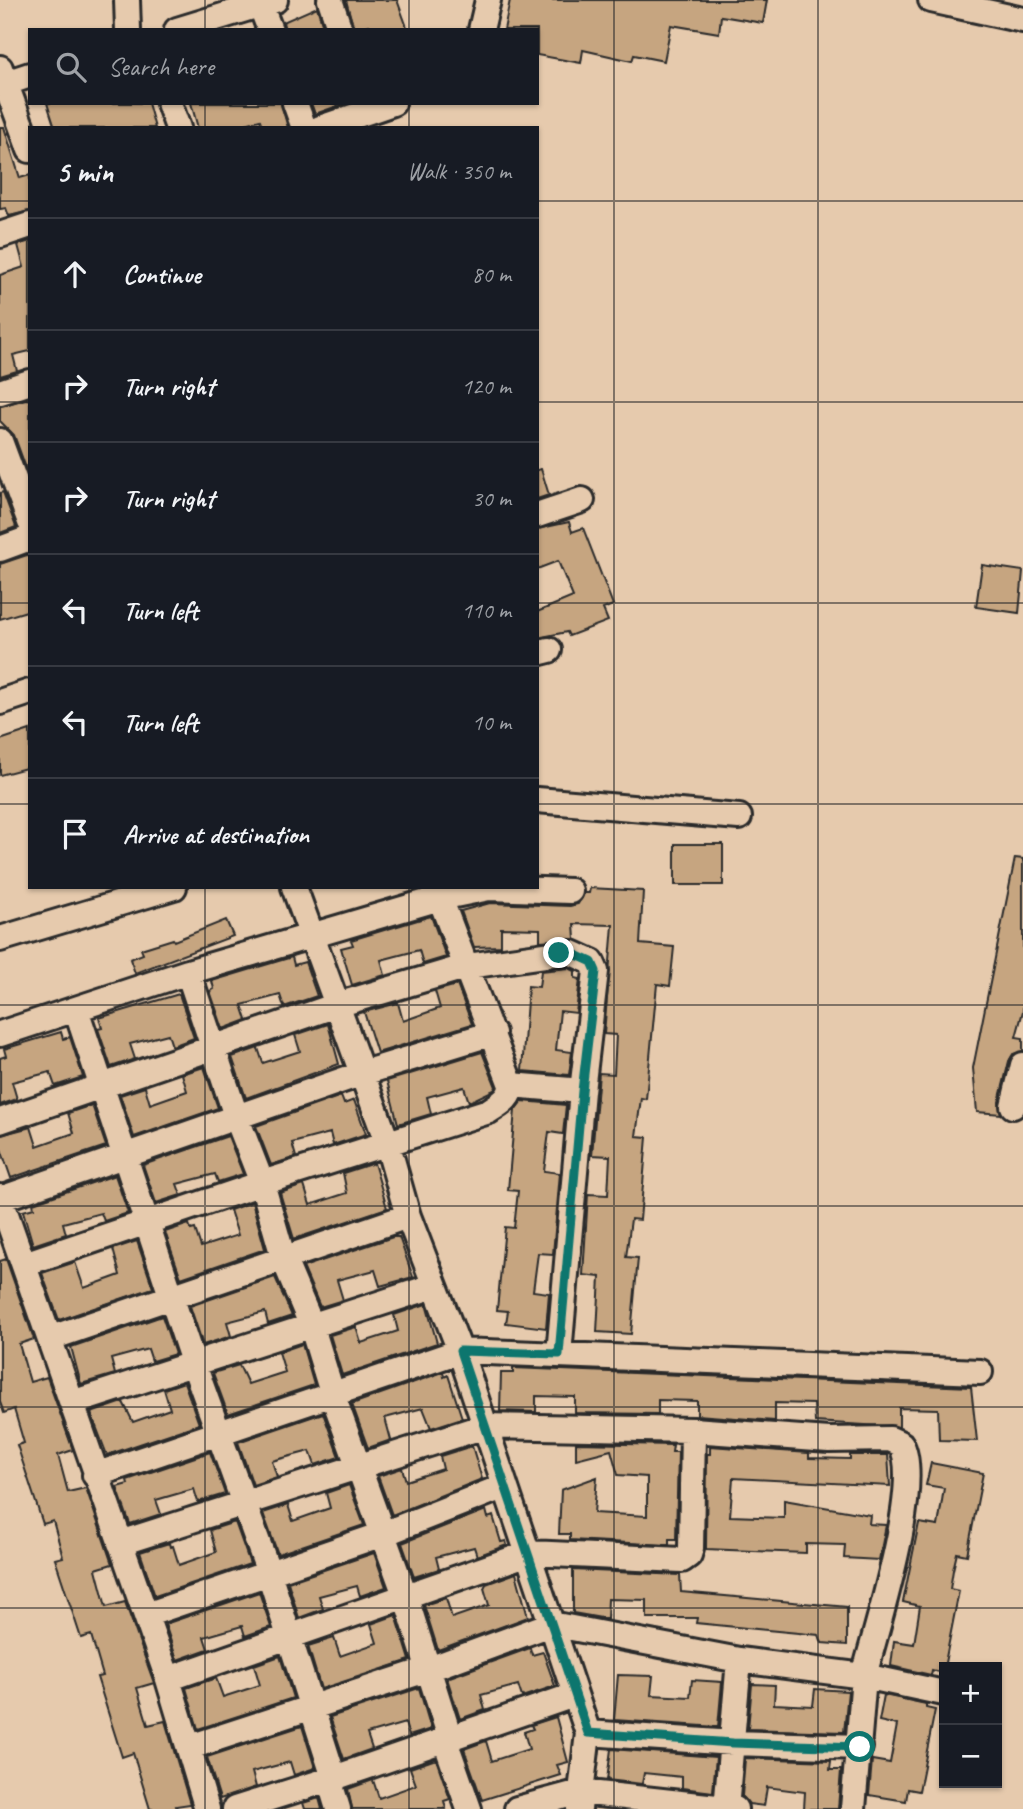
<!DOCTYPE html>
<meta charset="utf-8">
<style>
body{margin:0;font-family:Caveat,sans-serif;background:#20242c;color:#f1f3f6}
.controls{position:absolute;right:21px;bottom:21px;display:grid;overflow:hidden;border-radius:0px;box-shadow:0 2px 5px #0004}
.controls button{width:63px;height:63px;display:grid;place-items:center;padding:0;border:0;border-bottom:2px solid #363941;background:#171b24;color:#f1f3f6;font:35px sans-serif}
.stop{position:absolute;width:21px;height:21px;margin:-16px;border:5px solid #0f766e;border-radius:50%;background:#fff}
.stop.end{background:#0f766e;border-color:#fff;box-shadow:0 2px 7px #0008}
.list{margin:0;padding:0;list-style:none}
h2{display:flex;justify-content:space-between;align-items:center;height:91px;margin:0;padding:0 28px;font-size:30px}
h2 small{font-size:23px;font-weight:400;color:#9ea1a6}
.list li{display:grid;grid-template-columns:46px 1fr auto;gap:21px;align-items:center;box-sizing:border-box;height:112px;padding:0 28px;border-top:2px solid #363941}
.list b{display:block;font-size:26px;white-space:nowrap}
.list em{font-size:23px;font-style:normal;color:#9ea1a6}
.icon{flex:none;width:38px;height:38px;fill:none;stroke:currentColor;stroke-width:2;stroke-linecap:round;stroke-linejoin:round}
.map{position:relative;flex:none;width:1023px;height:1809px;overflow:hidden}
.search{position:absolute;background:#171b24;box-shadow:0 2px 5px #0004;left:28px;top:28px;width:511px;height:77px;display:flex;align-items:center;gap:18px;box-sizing:border-box;padding:0 24px;border-radius:0px;color:#9ea1a6;font-size:26px}
.panel{position:absolute;background:#171b24;box-shadow:0 2px 5px #0004;left:28px;top:126px;width:511px;height:763px;border-radius:0px}
.map>svg:first-child{display:block}
</style>
<div class="map">
<svg width="1023" height="1809" viewBox="0 0 1023 1809">
<rect width="100%" height="100%" fill="#e6caad"/>
<filter id="ink" filterUnits="userSpaceOnUse"><feTurbulence type="fractalNoise" baseFrequency=".0143" numOctaves="2"/><feDisplacementMap in="SourceGraphic" scale="14" xChannelSelector="R" yChannelSelector="G"/><feConvolveMatrix kernelMatrix="1 2 1 2 8 2 1 2 1" color-interpolation-filters="sRGB"/></filter>
<g filter="url(#ink)">
<path fill="#c6a580" stroke="#2b2b2b" stroke-width="2" d="M346,0H397L408,30H371L369,25L354,30Z
M510,0H767L763,23L721,16L719,33L671,25L664,61L634,55L632,61L583,50L581,63L537,55V30H504Z
M317,7L324,30H285L283,22Z
M47,103H148L155,128H55Z
M191,103H281L288,128H263L260,120L231,128H198Z
M311,103H346L315,114Z
M0,127H4L20,178L30,175V211L9,216L6,208L0,209Z
M30,241V351L13,355L17,371L0,376V275L24,267L18,245Z
M26,399L30,400V479L14,435L0,421V406Z
M541,469L549,495L537,499V470Z
M3,492L16,527L0,533V493Z
M569,522L572,532L583,528L613,605L603,609L608,621L569,636L567,632L537,638V612L573,597L558,561L537,569V529Z
M30,554V610L0,619V564Z
M982,565L1023,571L1019,613L976,607Z
M30,730V767L0,775V740Z
M675,844H723V885H675Z
M1015,858L1023,859V1011L1016,1037L1023,1038V1051L1013,1054L1009,1061L999,1102L1001,1114L977,1112L973,1068Z
M590,888L643,891L640,944L674,947L670,986L657,984L646,1099L641,1098L636,1136L647,1137L640,1220L631,1219L626,1257L638,1258L631,1334L597,1332L600,1277L583,1275L588,1194L608,1195L610,1156L592,1155L599,1073L614,1074L616,1035L604,1034L613,925L574,924L575,939L540,941V929L501,928V946L474,947L461,911L490,903L570,906L578,904L584,893H589Z
M431,916L446,957L423,964L419,950L381,960L385,975L352,985L341,948L353,945L351,940Z
M226,920L233,936L135,973L130,959L143,954L141,949L173,939L174,941Z
M292,957L294,965L305,962L317,996L284,1007L280,995L242,1005L247,1020L223,1029L210,991L214,989L212,981Z
M569,968L575,971V978L580,979L576,1013L560,1011L556,1050L572,1052L569,1075L522,1071L528,986L539,987L541,971Z
M457,985L472,1024L377,1053L364,1012L398,1003L403,1021L440,1008L435,991Z
M179,994L194,1038L172,1046L168,1034L130,1044L135,1059L111,1067L98,1029L102,1028L99,1018Z
M328,1024L339,1064L246,1098L232,1057L258,1048L263,1063L300,1051L295,1035Z
M61,1032L63,1039L70,1037L83,1077L55,1086L50,1072L12,1082L17,1099L0,1105V1058L6,1056L4,1049Z
M482,1052L496,1087L494,1090L469,1102L464,1087L427,1097L431,1114L398,1124L387,1081Z
M204,1067L218,1108L134,1137L120,1095L145,1087L150,1104L187,1091L182,1074Z
M341,1096L344,1104L354,1100L366,1134L333,1145L330,1133L292,1143L296,1157L271,1165L256,1126Z
M522,1101L566,1105L563,1134L549,1132L544,1171L560,1173L553,1254L538,1253L533,1291L549,1293L546,1328L506,1323L508,1311L497,1310L505,1227L514,1228L518,1191L508,1190L515,1110Z
M92,1105L106,1146L11,1178L0,1146V1135L31,1127L37,1146L74,1133L68,1113Z
M228,1136L243,1174L218,1182L215,1174L177,1184L181,1195L156,1203L143,1165Z
M374,1163L387,1208L294,1239L280,1193L304,1185L310,1205L347,1193L343,1173Z
M115,1175L128,1213L104,1221L101,1213L63,1223L66,1234L33,1245L23,1211L34,1208L33,1203Z
M252,1202L265,1249L181,1278L165,1232L189,1224L191,1230L195,1229L201,1247L238,1235L230,1210Z
M393,1237H399L413,1277L380,1286L375,1270L337,1280L343,1300L320,1307L303,1267Z
M137,1241L153,1288L59,1320L42,1273L75,1262L84,1288L120,1275L113,1249Z
M6,1259L34,1339L19,1344L30,1382L47,1377L73,1450L58,1455L68,1492L86,1488L112,1564L96,1569L106,1607L125,1602L154,1683L137,1688L148,1725L165,1721L190,1804L176,1806L177,1809H150L133,1753L122,1757L97,1677L103,1676L91,1635L81,1638L55,1559L63,1557L53,1521L43,1524L17,1445L24,1443L14,1409L4,1413L0,1402V1261Z
M275,1277L292,1316L268,1324L265,1312L227,1322L231,1336L203,1345L190,1306Z
M426,1304L437,1343L342,1375L330,1335L356,1327L361,1343L398,1331L394,1315Z
M162,1316L175,1354L152,1361L148,1349L111,1359L115,1374L81,1384L71,1347Z
M302,1344L314,1385L228,1414L213,1373L239,1365L248,1384L285,1372L279,1352Z
M513,1368L971,1387L977,1441L939,1440L938,1409L899,1408V1427L815,1422L814,1404L775,1403V1421L697,1415V1401L658,1400V1414L575,1413V1397L536,1396V1412L500,1411L501,1373H513Z
M443,1372L444,1377L448,1375L462,1418L431,1428L423,1408L385,1418L391,1440L368,1448L352,1404Z
M184,1382L199,1424L107,1455L91,1413L123,1402L133,1422L170,1409L164,1389Z
M323,1413L339,1457L315,1465L310,1451L272,1461L277,1477L253,1485L238,1442Z
M576,1443L673,1445L672,1452H678L676,1539H669V1545L570,1540V1534H559L561,1490L597,1477L594,1513L647,1516V1477L618,1475L611,1450L576,1459Z
M472,1446L482,1479L392,1515L378,1476L402,1468L406,1481L443,1469L440,1456Z
M710,1446L809,1453V1458L850,1459V1455H888L890,1486L733,1478L730,1516L784,1518V1500L870,1515L869,1524L886,1525L879,1560L844,1558L845,1545L806,1544V1553L706,1549L707,1454H710Z
M210,1452L225,1494L198,1502L194,1489L156,1500L161,1514L130,1524L117,1487L128,1484L127,1480Z
M931,1463L983,1473L967,1555L957,1553L953,1570L950,1589L959,1591L943,1673L932,1670L931,1675L891,1666L894,1641L914,1644L920,1606L903,1602L919,1523L938,1526L944,1488L926,1485Z
M349,1485L364,1525L278,1554L263,1513L288,1505L293,1521L330,1508L326,1493Z
M486,1510L488,1518L493,1516L501,1542L506,1541L507,1545L477,1556L474,1547L436,1557L439,1569L414,1577L402,1543Z
M235,1522L250,1564L155,1596L140,1552L169,1543L170,1547L173,1546L179,1565L216,1552L210,1530Z
M374,1553L386,1587L360,1596L357,1586L319,1596L323,1609L299,1618L288,1582Z
M573,1570L680,1575L681,1592L847,1607V1645L822,1643L819,1635L696,1623L697,1618H647V1600L608,1599L607,1619L573,1613Z
M516,1573L528,1617L438,1650L424,1605L446,1598L452,1618L489,1605L484,1588L486,1584Z
M259,1592L271,1627L245,1636L242,1626L204,1637L208,1649L177,1660L165,1624Z
M396,1615L410,1660L321,1689L308,1646L334,1638L340,1656L377,1643L371,1624Z
M530,1648L532,1655L543,1652L555,1686L522,1697L518,1685L481,1695L485,1710L460,1719L447,1678Z
M280,1656L293,1698L198,1729L186,1688L216,1678L223,1697L260,1685L254,1665Z
M618,1675L653,1676L651,1695L690,1697L692,1680L722,1682L718,1727L614,1720Z
M752,1684L775,1685L774,1704L813,1706L815,1689L848,1691L844,1732L748,1729Z
M419,1688L431,1729L409,1736L405,1723L367,1734L372,1749L344,1759L330,1717Z
M884,1695L926,1704V1708L935,1710L919,1791L908,1789L906,1801L869,1795L872,1760L890,1763L897,1725L879,1721Z
M556,1717L568,1762L557,1765L561,1775L482,1800L464,1749L486,1741L492,1761L529,1749L524,1732L533,1729L531,1725Z
M302,1726L315,1768L294,1775L290,1762L252,1772L256,1787L220,1799L207,1757Z
M611,1749L716,1757L713,1792L682,1788V1777L644,1773L642,1784L607,1780Z
M745,1758L831,1761L830,1770H841L838,1809H804L805,1792L767,1787L764,1806L749,1804L742,1796Z
M436,1759L450,1799L444,1801L446,1809H352L348,1789L373,1780L379,1798L416,1785L410,1768Z
M319,1798L322,1809H305L303,1803Z"/>
<g fill="none" stroke-linecap="round" stroke-linejoin="round">
<defs>
<path id="street" d="M127,0L128,30
M330,0L340,30
M931,0L1023,20
M260,4L270,30
M177,30L275,0
M481,30L488,0
M0,68L30,150
M0,85L30,75
M169,103L178,128
M295,103L304,128
M320,128L393,103
M0,235L30,225
M0,392L30,382
M0,441L30,522
M537,515L582,500
M0,549L30,538
M537,653L549,650
M0,702L30,692
M537,800L739,817
M294,887L387,1142L408,1216L460,1351L588,1733L579,1809
M0,939L174,887
M188,972L236,1116L262,1183L284,1260L311,1324L333,1396L406,1598L450,1738L448,1749L469,1809
M76,1009L193,1362L269,1573L334,1778L332,1789L338,1809
M0,1034L188,972L440,898
M511,1085L582,1091
M1013,1106L1023,1065
M0,1121L337,1005L468,966L559,953H572L592,962L596,971L582,1091L559,1354
M0,1197L168,1679L207,1809
M0,1199L363,1073L493,1033
M24,1264L262,1183L489,1111C499,1104 511,1099 511,1085L440,898L489,888L570,891
M51,1338L408,1216
M72,1403L434,1286
M95,1475L460,1351L980,1372
M120,1543L485,1426L693,1430L829,1440L890,1439L901,1444C923,1483 876,1629 864,1676L944,1693
M146,1615L383,1534L505,1486
M168,1679L529,1553L682,1560L689,1555L691,1548L693,1430
M588,1733L733,1743L860,1747
M190,1747L429,1669L551,1624L739,1660L864,1676L853,1809
M235,1809L334,1778L574,1695
M517,1809L580,1792L735,1809
M726,1809L739,1660"/>
</defs>
<use href="#street" stroke="#2b2b2b" stroke-width="30"/>
<use href="#street" stroke="#e6caad" stroke-width="24"/>
</g>
</g>
<g fill="none" stroke-linecap="round" stroke-linejoin="round" filter="url(#ink)">
<path stroke="#0f766e" stroke-width="9" d="M559,953H572L592,962L596,971L582,1091L559,1354L460,1351L588,1733L733,1743L860,1747"/>
</g>
<path fill="none" stroke="#2b2b2b" stroke-width="2" stroke-opacity="0.55" d="M205,0V30M409,0V30M614,0V1809M818,0V1809M205,103V128M409,103V128M0,201H30M537,201H1023M0,402H30M537,402H1023M0,603H30M537,603H1023M0,804H30M537,804H1023M205,887V1809M409,887V1809M0,1005H1023M0,1206H1023M0,1407H1023M0,1608H1023"/>
</svg>
<div class="controls">
<button>+</button>
<button>−</button>
</div>
<div class="stop" style="left:860px;top:1747px"></div>
<div class="stop end" style="left:559px;top:953px"></div>
<div class="search"><svg class="icon" aria-label="search" viewBox="0 0 24 24"><circle cx="10" cy="10" r="6"/><path d="M15 15l6 6"/></svg>Search here</div>
<section class="panel">
<h2>5 min<small>Walk · 350 m</small></h2>
<ul class="list">
<li><svg class="icon" aria-label="ahead" viewBox="0 0 24 24"><path d="M12 20V5M6 11l6-6 6 6"/></svg><div><b>Continue</b></div><em>80 m</em></li>
<li><svg class="icon" aria-label="right" viewBox="0 0 24 24"><path d="M7 20v-9h11M14 6l5 5-5 5"/></svg><div><b>Turn right</b></div><em>120 m</em></li>
<li><svg class="icon" aria-label="right" viewBox="0 0 24 24"><path d="M7 20v-9h11M14 6l5 5-5 5"/></svg><div><b>Turn right</b></div><em>30 m</em></li>
<li><svg class="icon" aria-label="left" viewBox="0 0 24 24"><path d="M17 20v-9H6M10 6l-5 5 5 5"/></svg><div><b>Turn left</b></div><em>110 m</em></li>
<li><svg class="icon" aria-label="left" viewBox="0 0 24 24"><path d="M17 20v-9H6M10 6l-5 5 5 5"/></svg><div><b>Turn left</b></div><em>10 m</em></li>
<li><svg class="icon" aria-label="arrive" viewBox="0 0 24 24"><path d="M6 21V4h12l-3 4 3 4H6"/></svg><div><b>Arrive at destination</b></div></li>
</ul>
</section>
</div>
